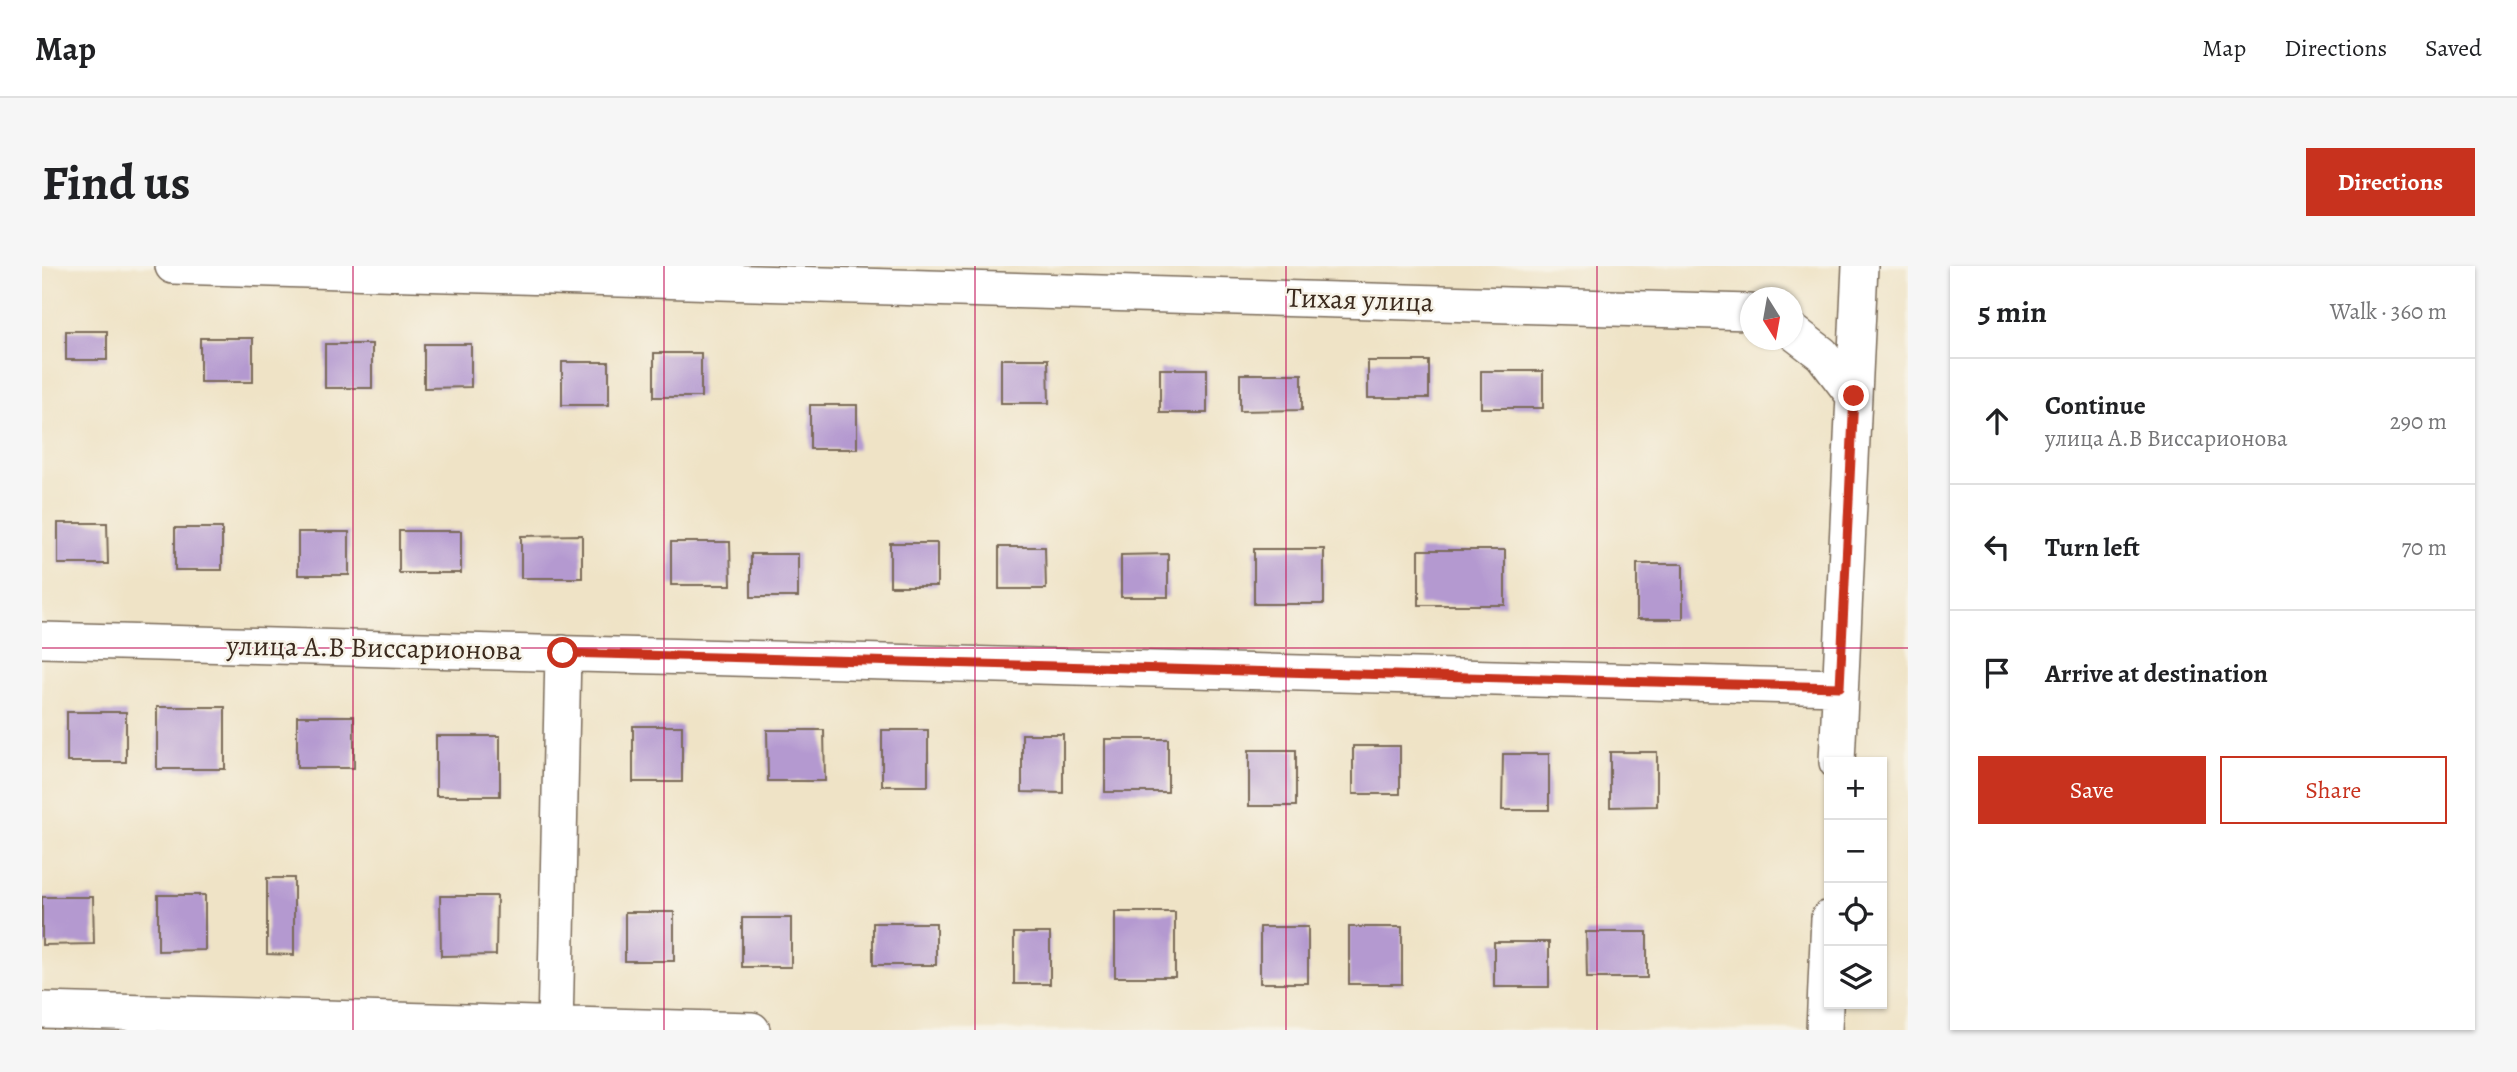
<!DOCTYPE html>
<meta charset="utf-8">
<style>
body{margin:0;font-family:Alegreya,serif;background:#f6f6f6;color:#202124}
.controls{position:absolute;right:21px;bottom:21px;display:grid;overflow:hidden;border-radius:0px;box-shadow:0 2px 5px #0004}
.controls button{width:63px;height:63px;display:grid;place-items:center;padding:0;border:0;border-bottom:2px solid #e0e0e0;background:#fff;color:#202124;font:35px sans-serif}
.compass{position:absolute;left:1698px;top:21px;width:63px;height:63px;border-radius:50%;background:#fff;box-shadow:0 2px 5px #0004;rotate:169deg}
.stop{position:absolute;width:21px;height:21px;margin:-16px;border:5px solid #c8321e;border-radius:50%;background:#fff}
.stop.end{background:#c8321e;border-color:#fff;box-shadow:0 2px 7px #0008}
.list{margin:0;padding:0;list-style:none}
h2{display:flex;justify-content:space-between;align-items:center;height:91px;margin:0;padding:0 28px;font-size:30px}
h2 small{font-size:23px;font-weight:400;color:#757577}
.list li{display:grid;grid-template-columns:46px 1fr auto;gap:21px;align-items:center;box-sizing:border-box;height:126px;padding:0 28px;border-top:2px solid #e0e0e0}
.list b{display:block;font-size:26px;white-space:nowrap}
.list p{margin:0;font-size:23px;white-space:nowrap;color:#757577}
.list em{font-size:23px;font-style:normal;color:#757577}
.actions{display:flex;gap:14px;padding:21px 28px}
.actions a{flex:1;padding:16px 0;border:2px solid #c8321e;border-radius:0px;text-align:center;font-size:24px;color:#c8321e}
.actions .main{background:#c8321e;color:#fff}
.icon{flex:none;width:38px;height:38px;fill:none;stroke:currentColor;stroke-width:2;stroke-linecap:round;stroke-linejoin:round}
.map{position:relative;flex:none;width:1866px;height:764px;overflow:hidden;border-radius:0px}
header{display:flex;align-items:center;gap:42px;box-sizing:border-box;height:98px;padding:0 35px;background:#fff;border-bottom:2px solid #e0e0e0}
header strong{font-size:33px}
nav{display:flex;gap:38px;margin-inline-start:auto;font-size:24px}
.intro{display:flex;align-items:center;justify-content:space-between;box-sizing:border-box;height:168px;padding:0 42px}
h1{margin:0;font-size:49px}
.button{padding:18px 32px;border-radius:0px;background:#c8321e;color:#fff;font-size:24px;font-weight:700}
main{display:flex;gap:42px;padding:0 42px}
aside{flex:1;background:#fff;border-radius:0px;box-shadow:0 2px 5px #0004}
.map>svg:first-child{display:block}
</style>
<header>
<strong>Map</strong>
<nav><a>Map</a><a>Directions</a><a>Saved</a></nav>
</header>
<div class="intro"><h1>Find us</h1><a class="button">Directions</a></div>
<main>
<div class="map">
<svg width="1866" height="764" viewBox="0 0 1866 764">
<rect width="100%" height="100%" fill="#f7f3e8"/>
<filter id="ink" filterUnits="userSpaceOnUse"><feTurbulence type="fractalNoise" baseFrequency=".0143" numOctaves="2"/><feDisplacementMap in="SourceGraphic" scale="14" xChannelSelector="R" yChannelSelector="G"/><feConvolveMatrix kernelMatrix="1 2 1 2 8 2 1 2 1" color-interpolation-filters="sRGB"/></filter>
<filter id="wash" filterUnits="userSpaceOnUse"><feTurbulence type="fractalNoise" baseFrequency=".00686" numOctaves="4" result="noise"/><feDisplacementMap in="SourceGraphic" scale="28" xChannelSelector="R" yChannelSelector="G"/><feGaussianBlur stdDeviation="1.57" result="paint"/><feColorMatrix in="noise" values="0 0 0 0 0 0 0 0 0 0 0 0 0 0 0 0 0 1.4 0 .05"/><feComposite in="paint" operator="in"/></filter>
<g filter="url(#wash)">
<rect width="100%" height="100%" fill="#efe3c6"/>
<g id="blocks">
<path fill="#b499d0" d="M24,65H65V94H24Z
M158,72H211V116H158Z
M283,78H330V122H283Z
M382,78H429V121L382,122Z
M612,87H659V131H612Z
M959,93H1006L1007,137H959Z
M1326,95H1387V132H1326Z
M520,96H567V139H520Z
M1118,103H1165V147H1118Z
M1439,105H1501V142H1439Z
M1198,108H1260V144L1198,145Z
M768,139H815V183H768Z
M16,257H65L66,298H16Z
M133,262H180V304H133Z
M357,265H419V307H357Z
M256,266H307V309H256Z
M540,269V312H479V270Z
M629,276H688L689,319H629Z
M848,277H895V320H848Z
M957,281H1003L1004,323H957Z
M1212,283H1282V338H1212Z
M1377,284H1463V339H1377Z
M709,288H756V331H709Z
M1126,288V331H1079V289Z
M1595,298H1641V353H1595Z
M115,441H183V503H115Z
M25,446H84V496H25Z
M255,450H312V502H255Z
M591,460H640V516H591Z
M725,464H782L783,515H726Z
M840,464H886V520H840Z
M980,468H1021V527L980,526Z
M394,470H458V530H394Z
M1063,473H1126V526H1063Z
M1311,480H1358V528H1311Z
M1207,484H1254V540H1207Z
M1568,486H1615V540L1568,541Z
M1461,488H1507V544H1460Z
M225,612H252V689L225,688Z
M116,629H163V684L116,685Z
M398,630H455L454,689L399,690Z
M0,631H51L52,678L0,679Z
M583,646H632V695H583Z
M1073,646H1133V711H1073Z
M700,652H749V701H700Z
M831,657H894V699H831Z
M1218,661H1266V717H1218Z
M1307,661H1360V718H1307Z
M1544,666H1605V712H1545Z
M972,667H1008V718H972Z
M1452,676H1507V721H1452Z"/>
</g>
</g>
<g filter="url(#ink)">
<use href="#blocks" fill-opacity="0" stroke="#7a6b59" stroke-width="2"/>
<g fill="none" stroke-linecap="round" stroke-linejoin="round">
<defs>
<path id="minor" d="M131,0L1708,46
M1750,65L1780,88L1812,130
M0,374L1798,421
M1795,496L1818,0
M0,744L710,764
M513,764L521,387
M1782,764L1787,652"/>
</defs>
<use href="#minor" stroke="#7a6b59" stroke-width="38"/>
<use href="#minor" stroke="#fff" stroke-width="35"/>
</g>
</g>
<g fill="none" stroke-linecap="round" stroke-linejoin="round" filter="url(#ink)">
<path stroke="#c8321e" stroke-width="9" d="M521,387L1798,421L1812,130"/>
</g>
<path fill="none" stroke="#c2185b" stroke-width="2" stroke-opacity="0.55" d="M311,0V764M622,0V764M933,0V764M1244,0V764M1555,0V764M0,382H1866"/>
<g text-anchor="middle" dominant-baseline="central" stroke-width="5" stroke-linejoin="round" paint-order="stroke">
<g font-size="28" fill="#3b2a1e" stroke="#f7f3e8">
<text transform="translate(1318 34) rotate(2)">Тихая улица</text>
<text transform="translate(332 382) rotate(1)">улица А.В Виссарионова</text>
</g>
</g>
</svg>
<div class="controls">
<button>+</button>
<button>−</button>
<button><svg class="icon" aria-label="locate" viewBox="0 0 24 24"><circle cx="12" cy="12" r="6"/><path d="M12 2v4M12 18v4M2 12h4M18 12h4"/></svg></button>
<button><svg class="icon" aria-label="layers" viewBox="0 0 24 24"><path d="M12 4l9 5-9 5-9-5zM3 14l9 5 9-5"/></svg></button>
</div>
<svg class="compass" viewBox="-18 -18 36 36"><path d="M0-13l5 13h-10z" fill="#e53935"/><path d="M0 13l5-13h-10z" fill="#757577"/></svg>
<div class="stop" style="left:521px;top:387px"></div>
<div class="stop end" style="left:1812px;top:130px"></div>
</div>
<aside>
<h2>5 min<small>Walk · 360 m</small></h2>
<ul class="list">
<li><svg class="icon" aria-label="ahead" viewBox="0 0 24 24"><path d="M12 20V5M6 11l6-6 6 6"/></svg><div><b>Continue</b><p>улица А.В Виссарионова</p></div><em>290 m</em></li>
<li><svg class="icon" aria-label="left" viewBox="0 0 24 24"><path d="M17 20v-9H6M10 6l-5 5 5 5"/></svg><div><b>Turn left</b></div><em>70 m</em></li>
<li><svg class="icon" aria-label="arrive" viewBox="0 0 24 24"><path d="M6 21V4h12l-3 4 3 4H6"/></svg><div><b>Arrive at destination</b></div></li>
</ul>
<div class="actions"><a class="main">Save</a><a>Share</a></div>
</aside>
</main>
